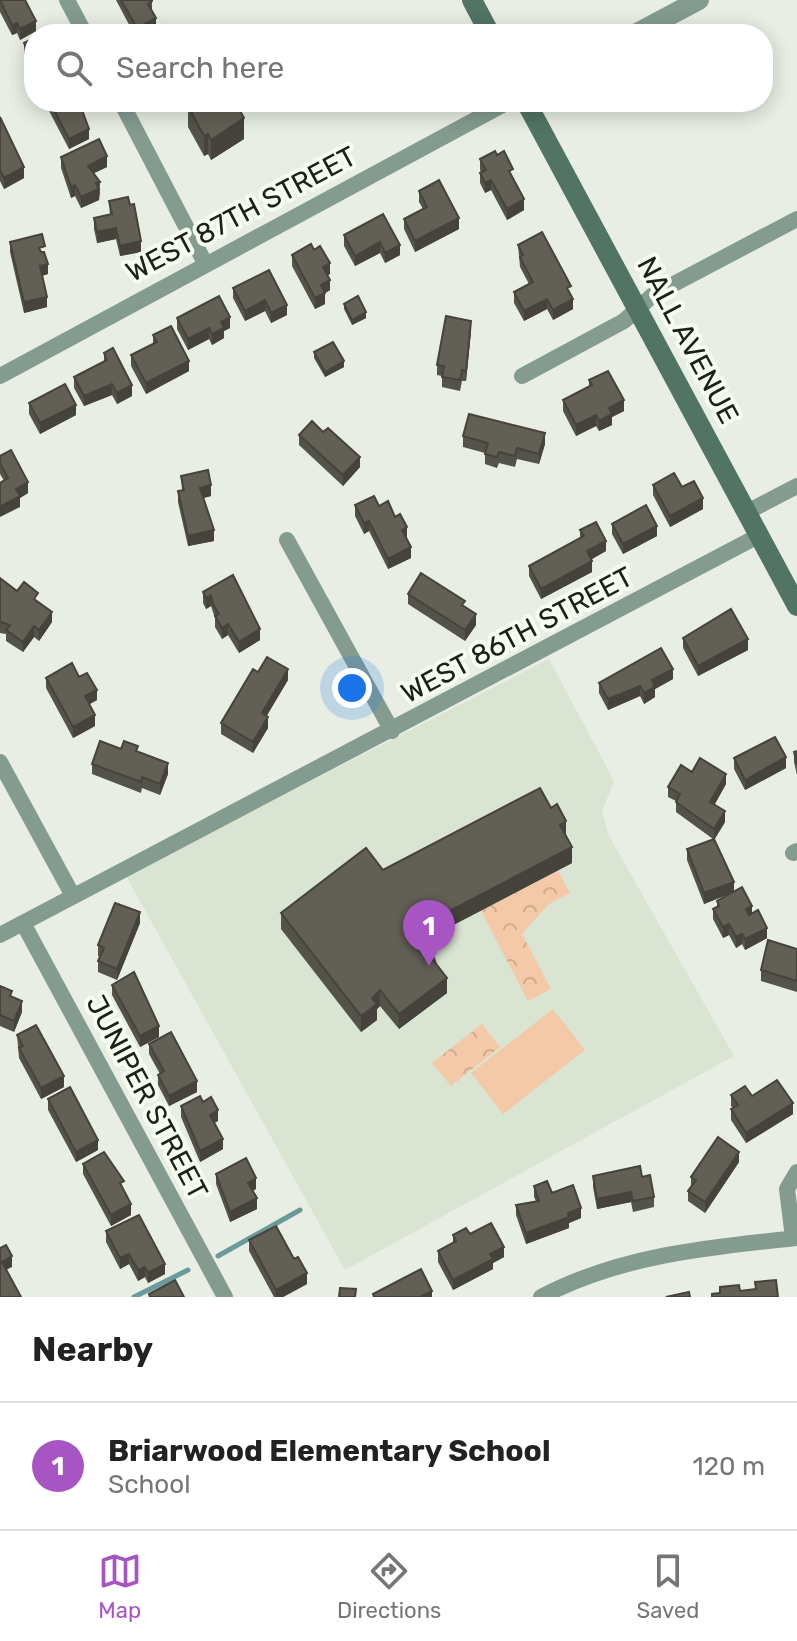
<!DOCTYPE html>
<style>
body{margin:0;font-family:Rubik,sans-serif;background:#f6f6f6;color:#222}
.you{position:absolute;left:352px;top:688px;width:28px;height:28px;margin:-20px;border:6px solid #fff;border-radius:50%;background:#1a73e8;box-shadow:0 0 0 12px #1a73e833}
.badge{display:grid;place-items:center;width:52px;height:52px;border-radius:50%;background:#a855c4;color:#fff;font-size:26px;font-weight:700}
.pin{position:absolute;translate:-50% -66px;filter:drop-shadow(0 2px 4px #0008)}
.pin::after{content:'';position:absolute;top:42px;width:28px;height:24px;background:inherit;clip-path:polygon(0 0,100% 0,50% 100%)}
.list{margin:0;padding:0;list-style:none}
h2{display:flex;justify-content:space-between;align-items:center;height:104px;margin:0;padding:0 32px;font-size:34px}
h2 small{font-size:26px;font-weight:400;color:#767676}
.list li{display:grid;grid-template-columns:52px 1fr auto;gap:24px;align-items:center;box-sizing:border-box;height:128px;padding:0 32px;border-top:2px solid #e0e0e0}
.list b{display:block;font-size:30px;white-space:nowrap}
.list p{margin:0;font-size:26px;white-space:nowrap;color:#767676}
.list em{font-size:26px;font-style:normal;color:#767676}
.icon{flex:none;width:44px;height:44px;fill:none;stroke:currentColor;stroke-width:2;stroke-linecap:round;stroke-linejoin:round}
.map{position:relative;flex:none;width:797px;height:1297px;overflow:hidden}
.search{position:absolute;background:#fff;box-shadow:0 4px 20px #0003;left:24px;right:24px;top:24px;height:88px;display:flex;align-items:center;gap:20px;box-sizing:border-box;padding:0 28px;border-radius:32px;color:#767676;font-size:30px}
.sheet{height:232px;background:#fff}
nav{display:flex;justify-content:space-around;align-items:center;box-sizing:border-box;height:112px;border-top:2px solid #e0e0e0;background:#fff;font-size:22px;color:#767676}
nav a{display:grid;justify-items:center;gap:4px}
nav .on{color:#a855c4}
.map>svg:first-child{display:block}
</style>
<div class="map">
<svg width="797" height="1297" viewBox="0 0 797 1297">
<defs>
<pattern id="park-crowns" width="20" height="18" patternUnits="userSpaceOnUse" patternTransform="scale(2)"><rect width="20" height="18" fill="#f3c9a7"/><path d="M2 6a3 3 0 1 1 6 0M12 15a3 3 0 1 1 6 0" fill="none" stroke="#d0ac8f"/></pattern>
</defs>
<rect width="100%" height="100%" fill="#e8eee3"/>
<path fill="#d9e4d2" d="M549,659L614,781L602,811L609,836L734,1056L345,1270L126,876Z"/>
<path fill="url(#park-crowns)" d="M558,870L570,893L549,904L522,934L551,989L528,1001L481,911Z
M482,1024L500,1047L451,1086L432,1063Z"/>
<path fill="#f3c9a7" d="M553,1009L585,1050L503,1114L471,1073Z"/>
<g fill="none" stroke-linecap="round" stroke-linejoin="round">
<path stroke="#6a9a9b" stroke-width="5" d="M218,1256L300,1210
M134,1297L188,1270"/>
<path stroke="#849b90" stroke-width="16" d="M67,0L85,34
M121,102L206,265
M0,376L508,102
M522,376L624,321L653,295L797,219
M747,512L797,486
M287,540L392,731
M0,762L73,896
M793,853L797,851
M23,923L225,1297
M0,935L760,535
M793,1238L787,1189L797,1172
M541,1297C621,1255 709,1247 797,1238"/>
<path stroke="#849b90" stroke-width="20" d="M635,34L699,0"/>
<path stroke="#517465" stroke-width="20" d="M472,0L490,34
M526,102L797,606"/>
</g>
<path fill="#545349" d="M0,0L36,31L20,40L17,33L12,35L0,12Z
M116,0H152V12L156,28L166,34H134Z
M34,38V102L26,86V76L28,74L27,72L28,61L24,53V43Z
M47,102H79L89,139L69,149L47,107Z
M188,106L244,139L211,160L208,154L204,156L188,127Z
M0,117L24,178L4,189L0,181Z
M61,157L107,167L94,173L100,192L99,200L81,208L75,196L71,198L61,168Z
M480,159L513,179L524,210L507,220L491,190L485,193L480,183V173L481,172L480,170Z
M419,191L459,229L415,252L404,229V219L423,209L419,202Z
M109,201L141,252L120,256L116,239L97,243L94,229V218L110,215Z
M344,235L400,245V255L385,263L380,253L355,266L344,246Z
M10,242L45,254L48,274L42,276L47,307L24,313L10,252Z
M518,245L571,296L573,309L553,320L547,309L524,321L514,303V292L529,284L520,267Z
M292,255L330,274L328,275L330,290L325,293V304L315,309L292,266Z
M269,270L287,315L271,323L265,311L245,321L233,298V288Z
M344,304L366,318L352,325L344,309Z
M177,318L230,328L224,331V338L212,345L209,339L188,350L177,329Z
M471,331L466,381H462L460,391L442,387V376L437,375V365Z
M153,335L189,371L146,394L131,366V355L153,344Z
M314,352L344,367L325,377L314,358Z
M104,353L132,396L117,404L112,395L84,406L74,388V377L104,362Z
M589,380L624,411L612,417V425L599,431L596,426L576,436L563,411V400L589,386Z
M29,403L76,415L40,434L29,414Z
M299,435L360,467L343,486L299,445Z
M463,436L545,444L539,464L517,459L515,467L499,463L497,468L485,464V453L463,447Z
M0,456L28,493L20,498V507L0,474Z
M181,476L211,496L203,498L214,541L188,546L178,502V491L182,490Z
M653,485L682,487L703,509L670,527L653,495Z
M355,505L379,506L407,538H406L411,558L388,569L369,531L364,534L355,516Z
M612,524L657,536L623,554L612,534Z
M580,530L606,551L591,559L592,572L541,599L529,576V566L580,538Z
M233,575L260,640L239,653L228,635L222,639L215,627V618L211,606L206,609L203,603V592Z
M0,578L17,591L38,602L52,622L39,641L34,637L23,652L6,641V634L0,633Z
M408,594L465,607L476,625L465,641L408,604Z
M683,638L748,650L698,676L683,648Z
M258,672L288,680L266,716L268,728L253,753L221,734V723Z
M79,677L97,700L89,704L95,726L73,738L46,688V678Z
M673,679L655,689V697L644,704L640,696L608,710L599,693V683Z
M121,749L138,752L168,774L160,795L142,788L141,793L92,774V764Z
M797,751V775L794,762V752Z
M734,758L786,768L745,790L734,769Z
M692,772L726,784L714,805L725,822L714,840L734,891L752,913L767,938L745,950L742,944L736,948L729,935L723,938L713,919V909L717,907V901L729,894L704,904L687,860V849L713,839L676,812V801L668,797V787Z
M566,836L572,863L428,938L447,993L399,1029L380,1006L377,1009V1020L361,1032L281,929V913L383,870Z
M140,923L117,980L98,972V961L100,957L98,956V945Z
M797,949V992L761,981V970Z
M112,985L159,1037L140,1047L112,995Z
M0,986L12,997L22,1012L14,1032L0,1026Z
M17,1035L64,1087L41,1099L19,1058Z
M149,1044L197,1092L169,1106L158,1085V1075L160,1074L149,1054Z
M731,1095L752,1096L793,1114L746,1143L731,1120V1109L733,1108L731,1106Z
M48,1099L98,1150L76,1162L48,1110Z
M203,1102L218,1121L214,1123L223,1149L200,1162L181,1117V1106Z
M739,1162L705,1213L688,1201V1191L691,1186V1177Z
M83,1164L124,1191L131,1215L111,1226L83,1174Z
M216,1174L256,1189L253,1191L257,1209L230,1222L216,1184Z
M593,1176L642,1177L654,1197V1207L633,1212L631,1202L597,1209L593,1187Z
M534,1186L552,1193L581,1218L569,1223V1228L526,1244L516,1215V1205L536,1201L534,1197Z
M106,1231L165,1274L148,1283L145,1277L138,1281L129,1264L120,1269L106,1242Z
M470,1234L504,1257L493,1263V1269L453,1290L438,1262V1251L453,1243V1235Z
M249,1240L294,1259L307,1284L283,1297H274L249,1251Z"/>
<path fill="#45433c" d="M156,18V29L146,34H137V28Z
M36,21V31L20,40V29Z
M17,23V33L12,35V25Z
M244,118V139L211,160V140Z
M89,129V139L69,149V139Z
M208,134V154L204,156V136Z
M107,156V167L88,176V166Z
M24,167V178L4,189V178Z
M491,180V190L485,193V183Z
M100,182L99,200L81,208V197L96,183Z
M75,185V196L71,198V187Z
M524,199V210L507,220V209Z
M459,218V229L415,252V241Z
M116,228V239L97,243V232Z
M141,241V252L120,256V246Z
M380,242V253L355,266V256Z
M400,245V255L385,263V253Z
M330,263V274L323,277V267Z
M48,264V274L40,276V266Z
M330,280V290L325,293V304L315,309V298L321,285Z
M47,297V307L24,313V302Z
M547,299V309L524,321V311Z
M573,299V309L553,320V310Z
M265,300V311L245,321V311Z
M287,305V315L271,323V313Z
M366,312V318L352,325V320Z
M230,317V328L224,331V338L212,345V334L221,322Z
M471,321V331L466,381V371Z
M209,328V339L188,350V339Z
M189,361V371L146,394V383Z
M344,361V367L325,377V372Z
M112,384V395L84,406V396Z
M132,385V396L117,404V393Z
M624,400V411L612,417V425L599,431V421L609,408Z
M76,405V415L40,434V423Z
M596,415V426L576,436V425Z
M545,433V444L539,464V454Z
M360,457V467L343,486V475Z
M28,482V493L20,498V507L0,517V507L16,489Z
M211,485V496L200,499V488Z
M703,498V509L670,527V516Z
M369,521V531L364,534V523Z
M657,526V536L623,554V544Z
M407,527V538L402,541V530Z
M214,530V541L188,546V536Z
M606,541V551L587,562V551Z
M411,547V558L388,569V559Z
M592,561V572L541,599V589Z
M211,595V606L206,609V598Z
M52,612V622L39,641V630Z
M476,614V625L465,641V630Z
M228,624V635L222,639V628Z
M34,626V637L23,652V642Z
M260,629V640L239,653V642Z
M748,639V650L698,676V666Z
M288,669V680L262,724V713Z
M673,669V679L655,689V697L644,704V693L652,680Z
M640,686V696L608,710V699Z
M97,690V700L85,707V696Z
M95,715V726L73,738V727Z
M268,717V728L253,753V742Z
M786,757V768L745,790V780Z
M168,763V774L160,795V784Z
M726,774V784L710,813V802Z
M725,811V822L714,840V829Z
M566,821V837L560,825Z
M572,847V863L421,942V926Z
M734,882V892L704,904V893Z
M752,906V916L746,919V909Z
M140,912V923L117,980V969Z
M729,924V935L723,938V927Z
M767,928V938L745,950V939Z
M742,934V944L736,948V937Z
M447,978V993L399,1029V1014Z
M380,990V1006L377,1009V1020L361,1032V1016L372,998Z
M22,1001V1012L14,1032V1021Z
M159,1026V1037L140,1047V1036Z
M64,1076V1087L41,1099V1088Z
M197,1081V1092L169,1106V1096Z
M793,1103V1114L746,1143V1133Z
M218,1110V1121L210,1125V1115Z
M223,1139V1149L200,1162V1151Z
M98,1140V1150L76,1162V1152Z
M739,1152V1162L705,1213V1202Z
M256,1178V1189L248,1193V1183Z
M631,1192V1202L597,1209V1199Z
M257,1198V1209L230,1222V1212Z
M131,1204V1215L111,1226V1215Z
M581,1208V1218L569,1223V1228L526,1244V1233L568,1213Z
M504,1247V1257L493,1263V1269L453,1290V1280L490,1254Z
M129,1254V1264L120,1269V1258Z
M12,1256V1267L2,1272V1262Z
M165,1264V1274L148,1283V1273Z
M145,1267V1277L138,1281V1270Z
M307,1273V1284L283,1297H276V1290Z
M432,1291V1297H420Z"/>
<path fill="#626055" stroke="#45433c" stroke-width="2" d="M0,0H25L36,21L20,29L17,23L12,25Z
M121,0H152V1L148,4L156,18L137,28Z
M161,25L166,34H145Z
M34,38V91L26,76L32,72L27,62L32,59L24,43Z
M50,102H79L89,129L69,139Z
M196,102H235L244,118L211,140L208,134L204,136L188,106Z
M0,117L24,167L4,178L0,170Z
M99,139L107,156L88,166L100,182L96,183L99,189L81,197L75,185L71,187L61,157Z
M495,151L497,155L504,151L513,169L509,171L524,199L507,209L491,180L485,183L480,173L486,170L480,159Z
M439,180L459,218L415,241L404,219L427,207L419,191Z
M128,197L130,205L134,204L141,241L120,246L116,228L97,232L94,218L112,214L109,201Z
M383,214L400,245L385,253L380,242L355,256L344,235Z
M542,232L571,286L567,288L573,299L553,310L547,299L524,311L514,292L533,282L520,257L523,255L518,245Z
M42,234L45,246L39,248L41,252H44L48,264L40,266L47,297L24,302L10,242Z
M311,244L314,250L320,246L330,263L323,267L330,280L321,285L325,293L315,298L292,255Z
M269,270L287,305L271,313L265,300L245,311L233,288Z
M219,296L230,317L221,322L224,328L212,334L209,328L188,339L177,318Z
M358,296L366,312L352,320L344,304Z
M446,316L471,321L466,371L462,370L460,380L442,377L444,366L437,365Z
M171,326L189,361L146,383L131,355L157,342L153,335Z
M333,342L344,361L325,372L314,352Z
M113,348L132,385L117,393L112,384L84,396L74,377L107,360L104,353Z
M608,371L624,400L609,408L612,414L599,421L596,415L576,425L563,400L592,385L589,380Z
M65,384L76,405L40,423L29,403Z
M469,414L545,433L539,454L517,448L515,456L499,452L497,457L485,454L488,443L463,436Z
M312,421L323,432L328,428L360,457L343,475L299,435Z
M11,450L28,482L16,489L20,496L0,507V483L8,478L0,463V456Z
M208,470L211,485L200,488L214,530L188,536L178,491L184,490L181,476Z
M674,473L682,487L694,481L703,498L670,516L653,485Z
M374,496L379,506L388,501L395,517L400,514L407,527L402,530L411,547L388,559L369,521L364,523L355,505Z
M646,505L657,526L623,544L612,524Z
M596,522L606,541L587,551L592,561L541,589L529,566L584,536L580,530Z
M421,573L465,601L462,605L476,614L465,630L408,594Z
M233,575L260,629L239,642L228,624L222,628L215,616L219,614L213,604L211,595L206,598L203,592Z
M0,578L17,591L24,582L38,593L34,599L52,612L39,630L34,626L23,642L6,630L10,625L0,622Z
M731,609L748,639L698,666L683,638Z
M661,648L673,669L652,680L655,687L644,693L640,686L608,699L599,683Z
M267,657L288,669L262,713L268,717L253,742L221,723L253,669L258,672Z
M72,663L79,677L87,673L97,690L85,696L95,715L73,727L46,678Z
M775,737L786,757L745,780L734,758Z
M100,741L121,749L124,741L138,746L136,751L168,763L160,784L142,777L141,782L92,764Z
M797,751V764L794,752Z
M700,758L726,774L710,802L725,811L714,829L676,802L680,794L668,787L681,765L692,772Z
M540,788L551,808L557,804L566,821L560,825L572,847L421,926L435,952L430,956L447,978L399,1014L380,990L372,998L377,1004L361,1016L281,913L366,848L383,870Z
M714,839L734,882L704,893L687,849Z
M742,887L752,906L746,909L749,915L758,910L767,928L745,939L742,934L736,937L729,924L723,927L713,909L719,906L717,901Z
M115,903L140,912L117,969L98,961L104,948L98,945Z
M768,940L797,949V981L761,970Z
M134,972L159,1026L140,1036L112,985Z
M0,986L12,991L10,996L22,1001L14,1021L0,1015Z
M36,1025L64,1076L41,1088L19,1048L23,1046L17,1035Z
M171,1032L197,1081L169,1096L158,1075L164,1071L149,1044Z
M777,1080L793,1103L746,1133L731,1109L738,1105L731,1095L745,1086L752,1096Z
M70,1087L98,1140L76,1152L48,1099Z
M200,1096L203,1102L211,1097L218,1110L210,1115L223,1139L200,1151L181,1106Z
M718,1137L739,1152L705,1202L688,1191L696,1180L691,1177Z
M104,1152L124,1181L120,1183L131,1204L111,1215L83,1164Z
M246,1158L256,1178L248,1183L257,1198L230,1212L216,1174Z
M640,1166L642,1177L650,1175L654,1197L633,1201L631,1192L597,1199L593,1176Z
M547,1181L552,1193L573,1185L581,1208L568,1213L569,1217L526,1233L516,1205L539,1201L534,1186Z
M139,1215L165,1264L148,1273L145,1267L138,1270L129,1254L120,1258L106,1231Z
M491,1223L504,1247L490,1254L493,1259L453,1280L438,1251L456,1241L453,1235L466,1228L470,1234Z
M276,1226L294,1259L298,1257L307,1273L276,1290L249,1240Z
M6,1245L12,1256L2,1262L21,1297H0V1248Z
M421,1269L432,1291L420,1297H374L373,1294Z
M175,1280L184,1297H150L149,1294Z
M776,1280L778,1297H712V1294L720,1293V1287L739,1285L740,1291L756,1289L755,1282Z
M340,1288L356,1289L355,1297H339Z
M689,1292L690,1297H666Z"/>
<g text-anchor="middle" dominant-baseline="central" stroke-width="8" stroke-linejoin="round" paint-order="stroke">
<g font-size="28" fill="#1c1f1b" stroke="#f5fcf0">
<text transform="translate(241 214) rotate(-28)">WEST 87TH STREET</text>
<text transform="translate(688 340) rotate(62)">NALL AVENUE</text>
<text transform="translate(517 635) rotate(-28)">WEST 86TH STREET</text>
<text transform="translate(147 1097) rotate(62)">JUNIPER STREET</text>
</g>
</g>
</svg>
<div class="you"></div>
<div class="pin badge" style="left:429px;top:966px">1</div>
<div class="search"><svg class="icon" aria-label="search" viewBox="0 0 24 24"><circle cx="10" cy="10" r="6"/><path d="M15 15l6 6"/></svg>Search here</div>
</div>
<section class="sheet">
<h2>Nearby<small></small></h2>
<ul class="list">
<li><span class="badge">1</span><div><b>Briarwood Elementary School</b><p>School</p></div><em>120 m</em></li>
</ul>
</section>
<nav>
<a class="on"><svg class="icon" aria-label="map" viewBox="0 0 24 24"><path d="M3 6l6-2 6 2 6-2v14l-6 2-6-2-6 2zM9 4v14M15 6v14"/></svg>Map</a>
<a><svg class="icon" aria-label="directions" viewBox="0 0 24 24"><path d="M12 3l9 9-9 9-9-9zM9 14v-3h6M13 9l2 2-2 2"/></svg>Directions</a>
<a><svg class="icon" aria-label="saved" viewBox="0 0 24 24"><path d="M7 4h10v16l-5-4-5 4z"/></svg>Saved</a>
</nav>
